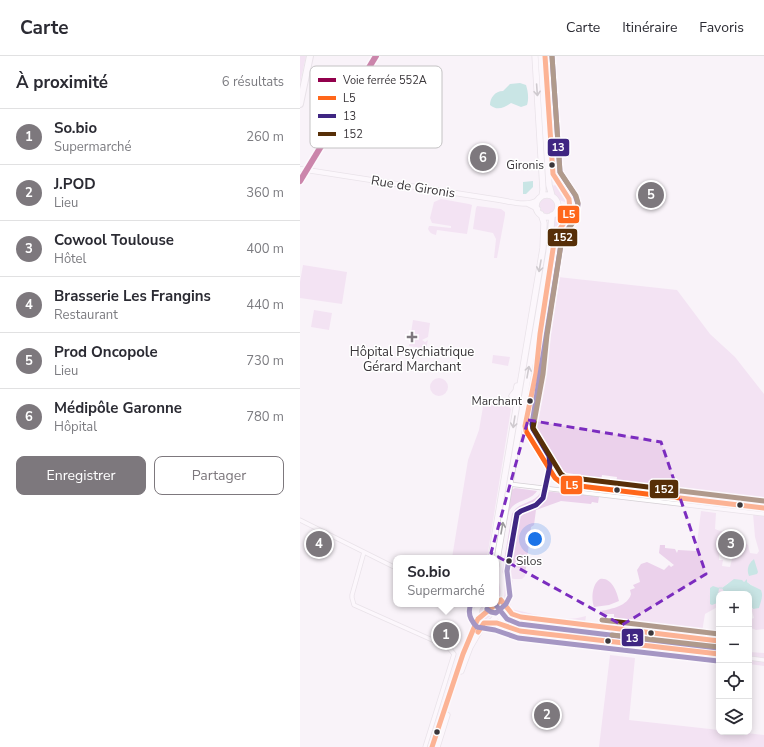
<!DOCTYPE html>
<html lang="fr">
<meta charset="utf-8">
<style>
body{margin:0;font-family:"Nunito Sans",sans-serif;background:#f7f7f7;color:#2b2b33}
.controls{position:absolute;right:12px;bottom:12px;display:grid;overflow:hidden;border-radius:8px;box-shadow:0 2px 10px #0003}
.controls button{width:36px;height:36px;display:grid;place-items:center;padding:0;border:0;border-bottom:1px solid #e1e1e2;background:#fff;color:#2b2b33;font:20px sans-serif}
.you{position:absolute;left:235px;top:483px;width:14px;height:14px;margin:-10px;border:3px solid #fff;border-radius:50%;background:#1a73e8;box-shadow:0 0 0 6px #1a73e833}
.badge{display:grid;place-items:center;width:26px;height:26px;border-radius:50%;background:#7d787d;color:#fff;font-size:13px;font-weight:700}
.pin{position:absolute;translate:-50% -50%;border:2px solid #fff;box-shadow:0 1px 4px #0006}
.popup{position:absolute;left:93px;top:499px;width:106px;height:52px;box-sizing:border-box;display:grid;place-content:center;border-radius:8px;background:#fff;filter:drop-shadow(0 1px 3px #0005);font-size:13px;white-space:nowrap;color:#7c7c81}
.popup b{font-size:15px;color:#2b2b33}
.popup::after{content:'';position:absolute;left:50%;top:100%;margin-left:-8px;border:8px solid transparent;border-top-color:#fff}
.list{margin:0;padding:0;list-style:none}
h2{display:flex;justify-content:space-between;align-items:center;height:52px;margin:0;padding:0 16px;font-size:17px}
h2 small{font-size:13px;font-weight:400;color:#7c7c81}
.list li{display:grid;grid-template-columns:26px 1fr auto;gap:12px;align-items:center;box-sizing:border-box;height:56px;padding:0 16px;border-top:1px solid #e1e1e2}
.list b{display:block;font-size:15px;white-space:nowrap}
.list p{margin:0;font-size:13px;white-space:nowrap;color:#7c7c81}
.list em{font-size:13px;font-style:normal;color:#7c7c81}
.actions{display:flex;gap:8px;padding:12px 16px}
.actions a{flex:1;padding:9px 0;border:1px solid #7d787d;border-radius:8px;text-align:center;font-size:14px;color:#7d787d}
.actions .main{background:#7d787d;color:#fff}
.icon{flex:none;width:22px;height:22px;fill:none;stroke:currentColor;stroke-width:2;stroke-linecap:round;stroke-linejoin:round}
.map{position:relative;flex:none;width:464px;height:691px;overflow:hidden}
header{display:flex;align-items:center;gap:24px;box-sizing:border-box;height:56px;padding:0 20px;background:#fff;border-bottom:1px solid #e1e1e2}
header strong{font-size:19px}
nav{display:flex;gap:22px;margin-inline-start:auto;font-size:14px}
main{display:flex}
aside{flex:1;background:#fff}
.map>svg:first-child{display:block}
</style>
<header>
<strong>Carte</strong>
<nav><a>Carte</a><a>Itinéraire</a><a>Favoris</a></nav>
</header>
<main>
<aside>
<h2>À proximité<small>6 résultats</small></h2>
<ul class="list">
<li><span class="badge">1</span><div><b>So.bio</b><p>Supermarché</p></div><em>260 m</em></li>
<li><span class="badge">2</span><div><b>J.POD</b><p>Lieu</p></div><em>360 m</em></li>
<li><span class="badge">3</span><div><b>Cowool Toulouse</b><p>Hôtel</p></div><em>400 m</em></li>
<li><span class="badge">4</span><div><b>Brasserie Les Frangins</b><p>Restaurant</p></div><em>440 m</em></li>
<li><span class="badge">5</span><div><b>Prod Oncopole</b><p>Lieu</p></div><em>730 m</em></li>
<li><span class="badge">6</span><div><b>Médipôle Garonne</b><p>Hôpital</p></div><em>780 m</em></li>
</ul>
<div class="actions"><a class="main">Enregistrer</a><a>Partager</a></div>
</aside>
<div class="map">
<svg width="464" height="691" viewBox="0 0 464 691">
<rect width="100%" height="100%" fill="#f9f3f9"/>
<path fill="#ebd1eb" d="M0,0H6L0,27Z
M256,129L264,137L269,147C258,145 253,140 251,130Z
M239 150a8 8 0 1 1 16 0a8 8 0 1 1-16 0Z
M141,143L169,148L172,149L167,178L137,174L136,179C132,178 130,177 128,173L129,170H132L151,172V170L132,167L130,162L134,146Z
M177,150L201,153L205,156V159L197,202H194L196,183L193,177L173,173L176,152Z
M269,152L266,161L257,171L252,169C254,159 258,154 269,152Z
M3,209L47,216L42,248L0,242V226Z
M258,221L377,234L410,278L435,301L464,338V443L316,427L317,421L302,419L301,425L265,421L261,418L237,380L233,369Z
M14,254L32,257L29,274L11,271Z
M113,264L130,267L128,281L122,284L125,286L128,284L126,293L109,290Z
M193,299L210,301L208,310L192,307Z
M130 331a9 9 0 1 1 18 0a9 9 0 1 1-18 0Z
M184,345L206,348L211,353L187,502H152L168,404L179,374Z
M215,432L237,435C230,446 214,443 209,456C205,475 198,500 198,519C198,529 205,537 196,545V520L210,437L211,434Z
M241,435L285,439L299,441L298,447L292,446L291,448L261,445L236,454L234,469L231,471L225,520L222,523C215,523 205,524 202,516L212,458C218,445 236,448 241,435Z
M401,455L416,457L415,473L423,476L418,488L420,489L419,495V504H423L422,510L430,511L435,491L438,483H441L448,489L450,497L457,498L459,495L455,481L453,458L464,460V573L456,574L449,571V564L454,562L451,552L453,553L459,547L462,536L447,526V524L444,526C436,521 429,526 422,532L425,538H419V550L405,558L401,582L307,571V569H300V561L302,560L301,567L309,568L311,562H314V558H302L301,555C311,553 328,550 331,538L330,534L335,532L333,529L340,526L337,514L341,508L347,506L364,514L369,509L371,511L374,509L359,497L360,489H365V492L375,493L377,497L378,494L396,495Z
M300,523C311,521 317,535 319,545L309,549L294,551C291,543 292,528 300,523Z
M213,524L210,553C234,557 260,568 286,560L283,580L268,579L253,576L217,571L206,566L199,559L198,553L204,543L205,527L208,525Z
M182,549H189L193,553V558L185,564L179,561L178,553Z
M299,572L360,579V583L311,577V575H299Z
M303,579L360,585L359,590L306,583L301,582Z
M363,579L401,584L400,587L363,583Z
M362,585L419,592V597L362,590Z
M298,587L314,588L352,592V595L358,596V598L297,590Z
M361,596L386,599L387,596L419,600V605L361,598Z
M449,596L464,597V602L449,600Z
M310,599L335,602L329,664L419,674V676H437L464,679V691H299Z
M449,603L464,605V610L449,608Z"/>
<path fill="#8fd4cc" d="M220,27L226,29C228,35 229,43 227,49L221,51L211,47C204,52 197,55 190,49C190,42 195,35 203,35L210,28Z
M233,125V131L226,138H223V126Z
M454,503L458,516L457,518L449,520C446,513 449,507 454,503Z
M434,523L442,524L444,526L447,523V526L451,529L461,534C464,540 460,547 459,552L453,553L449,547V538H425L422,532Z
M413,530L419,532L417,547L412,549L410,548V532Z"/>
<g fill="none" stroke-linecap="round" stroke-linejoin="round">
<path stroke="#8fd4cc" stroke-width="1" d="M419,532H422"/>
<defs>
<path id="street" d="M209,428L464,458
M0,464L96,512
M64,496L52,539V542L54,549L148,591L154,598L125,691
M166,548L175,556
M196,558L207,570
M191,566L220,575L419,598
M449,602L464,604"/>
<path id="secondary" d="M0,113L200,144C212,146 227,151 238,144
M228,148L238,153"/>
<path id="primary" d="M235,0L243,134L242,140
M241,0L249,129L252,140
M236 150a11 11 0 1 1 22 0a11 11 0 1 1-22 0Z
M212,340L216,335L217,330
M191,502L243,192L244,167L241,158
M196,510L249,196L252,159
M180,548L177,552L176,560C185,576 205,561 192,548
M161,615L170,591L184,567
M132,691L163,598L178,563
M137,691L147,659"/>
<path id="highway" d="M0,48L10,0"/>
</defs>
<use href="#street" stroke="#d5d0d5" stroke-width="5"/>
<use href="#secondary" stroke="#d5d0d5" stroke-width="6"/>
<use href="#primary" stroke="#d5d0d5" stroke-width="7"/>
<use href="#highway" stroke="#d5d0d5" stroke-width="8"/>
<use href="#street" stroke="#fefdfe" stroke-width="3.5"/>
<use href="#secondary" stroke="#fefdfe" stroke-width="4.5"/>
<use href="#primary" stroke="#fefdfe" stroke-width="5.5"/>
<use href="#highway" stroke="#fefdfe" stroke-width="6"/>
<defs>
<path id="bus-1" d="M245,0L253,118L269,143L270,154L268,161L255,180L240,278L236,317L225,370L226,375L255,422L263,428L464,452
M178,576L184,567H197L220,575L419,598
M132,691L163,598L176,567L178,563L201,544L212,558L221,561L419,585"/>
<path id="bus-2" d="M171,548C167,557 170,564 177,571L195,574L218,582L418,605
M195,548L207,563L219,568L418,592
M187,553L191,556L196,557L206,548L210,540L207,515L217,458L221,455L236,449L243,442L250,409L249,400L233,373L232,368L262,182L274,164L277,156L278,148L275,139L260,116L252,0"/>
<path id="bus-3" d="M252,0L260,116L276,140L278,147L277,154L274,165L262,182L247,279L243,318L233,372L261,418L265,421L464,445
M302,564L419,578
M312,579L419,591"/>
</defs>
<use href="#bus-1" stroke="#fff" stroke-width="8"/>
<use href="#bus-2" stroke="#fff" stroke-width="8"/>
<use href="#bus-3" stroke="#fff" stroke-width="8"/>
<use href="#bus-1" stroke="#ff671b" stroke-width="5"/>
<use href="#bus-2" stroke="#3f2682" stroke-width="5"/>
<use href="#bus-3" stroke="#572f08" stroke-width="5"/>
<defs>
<path id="rail-1" d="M0,125L76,0"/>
</defs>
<use href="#rail-1" stroke="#fff" stroke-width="9"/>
<use href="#rail-1" stroke="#92004c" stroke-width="6"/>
</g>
<defs><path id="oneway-shaft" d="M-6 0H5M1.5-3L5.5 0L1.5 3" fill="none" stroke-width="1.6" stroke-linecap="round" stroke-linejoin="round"/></defs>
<g stroke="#9c9a9c">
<use href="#oneway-shaft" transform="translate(237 34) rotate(86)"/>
<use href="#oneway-shaft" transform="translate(240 210) rotate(100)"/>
<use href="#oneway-shaft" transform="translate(228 316) rotate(-80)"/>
<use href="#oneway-shaft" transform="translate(214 366) rotate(99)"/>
<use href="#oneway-shaft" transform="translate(202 472) rotate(-80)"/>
</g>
<path d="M0 0H464V691H0ZM228,364L361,386L406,518L322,569L191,497Z" fill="#f9f3f9" fill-opacity=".55" fill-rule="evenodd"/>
<path fill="none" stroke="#7b2cbf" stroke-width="3" stroke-dasharray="8 5" stroke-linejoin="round" d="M228,364L361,386L406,518L322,569L191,497Z"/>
<g fill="#3a363a" stroke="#fff" stroke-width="1.5">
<circle cx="252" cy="109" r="3.5"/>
<circle cx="230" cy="345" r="3.5"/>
<circle cx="317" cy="434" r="3.5"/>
<circle cx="440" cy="449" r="3.5"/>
<circle cx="209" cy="505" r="3.5"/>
<circle cx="351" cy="577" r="3.5"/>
<circle cx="308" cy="585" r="3.5"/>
<circle cx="137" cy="676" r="3.5"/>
</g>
<path fill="#7d787d" stroke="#fff" stroke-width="1.5" d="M110 275h4v4h4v4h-4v4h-4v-4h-4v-4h4z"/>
<g text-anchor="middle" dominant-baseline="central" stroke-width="3" stroke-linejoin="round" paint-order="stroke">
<g font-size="12" fill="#3a363a" stroke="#fff" text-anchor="end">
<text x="244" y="109">Gironis</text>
<text x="222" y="345">Marchant</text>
<text x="216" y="505" text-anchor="start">Silos</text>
</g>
<g font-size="13" fill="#3a363a" stroke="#fff">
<text transform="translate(113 131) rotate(9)">Rue de Gironis</text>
</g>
<g font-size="13" fill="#3a363a" stroke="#fff">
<text x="112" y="296">Hôpital Psychiatrique<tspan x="112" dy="15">Gérard Marchant</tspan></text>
</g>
</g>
<rect x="10" y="10" width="132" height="82" rx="6" fill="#fff" stroke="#c4c3c4" stroke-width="1"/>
<rect x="18" y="22" width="18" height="4" fill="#92004c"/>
<rect x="18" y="40" width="18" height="4" fill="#ff671b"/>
<rect x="18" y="58" width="18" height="4" fill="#3f2682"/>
<rect x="18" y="76" width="18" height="4" fill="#572f08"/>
<g font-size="11" fill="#3a363a">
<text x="43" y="28">Voie ferrée 552A</text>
<text x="43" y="46">L5</text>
<text x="43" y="64">13</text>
<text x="43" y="82">152</text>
</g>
<g stroke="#fff" stroke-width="1.5">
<rect x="247" y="82" width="23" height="19" rx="4" fill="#3f2682"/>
<rect x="257" y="149" width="23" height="19" rx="4" fill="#ff671b"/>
<rect x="247" y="172" width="31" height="19" rx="4" fill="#572f08"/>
<rect x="260" y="419" width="23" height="20" rx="4" fill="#ff671b"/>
<rect x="349" y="423" width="30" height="20" rx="4" fill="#572f08"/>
<rect x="321" y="572" width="23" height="19" rx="4" fill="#3f2682"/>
</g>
<g font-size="11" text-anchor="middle" font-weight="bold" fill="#fff">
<text x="258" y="95">13</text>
<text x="269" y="162">L5</text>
<text x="263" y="185">152</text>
<text x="272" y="433">L5</text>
<text x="364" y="437">152</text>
<text x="332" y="586">13</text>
</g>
</svg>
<div class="controls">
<button>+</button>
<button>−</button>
<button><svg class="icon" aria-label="locate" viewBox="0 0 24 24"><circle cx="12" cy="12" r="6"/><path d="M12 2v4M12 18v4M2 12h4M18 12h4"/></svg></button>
<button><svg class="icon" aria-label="layers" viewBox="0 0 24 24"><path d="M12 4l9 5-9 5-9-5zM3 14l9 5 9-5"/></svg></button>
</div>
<div class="you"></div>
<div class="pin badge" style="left:146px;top:579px">1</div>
<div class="popup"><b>So.bio</b>Supermarché</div>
<div class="pin badge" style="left:247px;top:659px">2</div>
<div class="pin badge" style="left:431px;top:488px">3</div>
<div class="pin badge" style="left:19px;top:488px">4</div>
<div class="pin badge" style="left:351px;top:139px">5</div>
<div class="pin badge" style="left:183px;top:102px">6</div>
</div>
</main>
